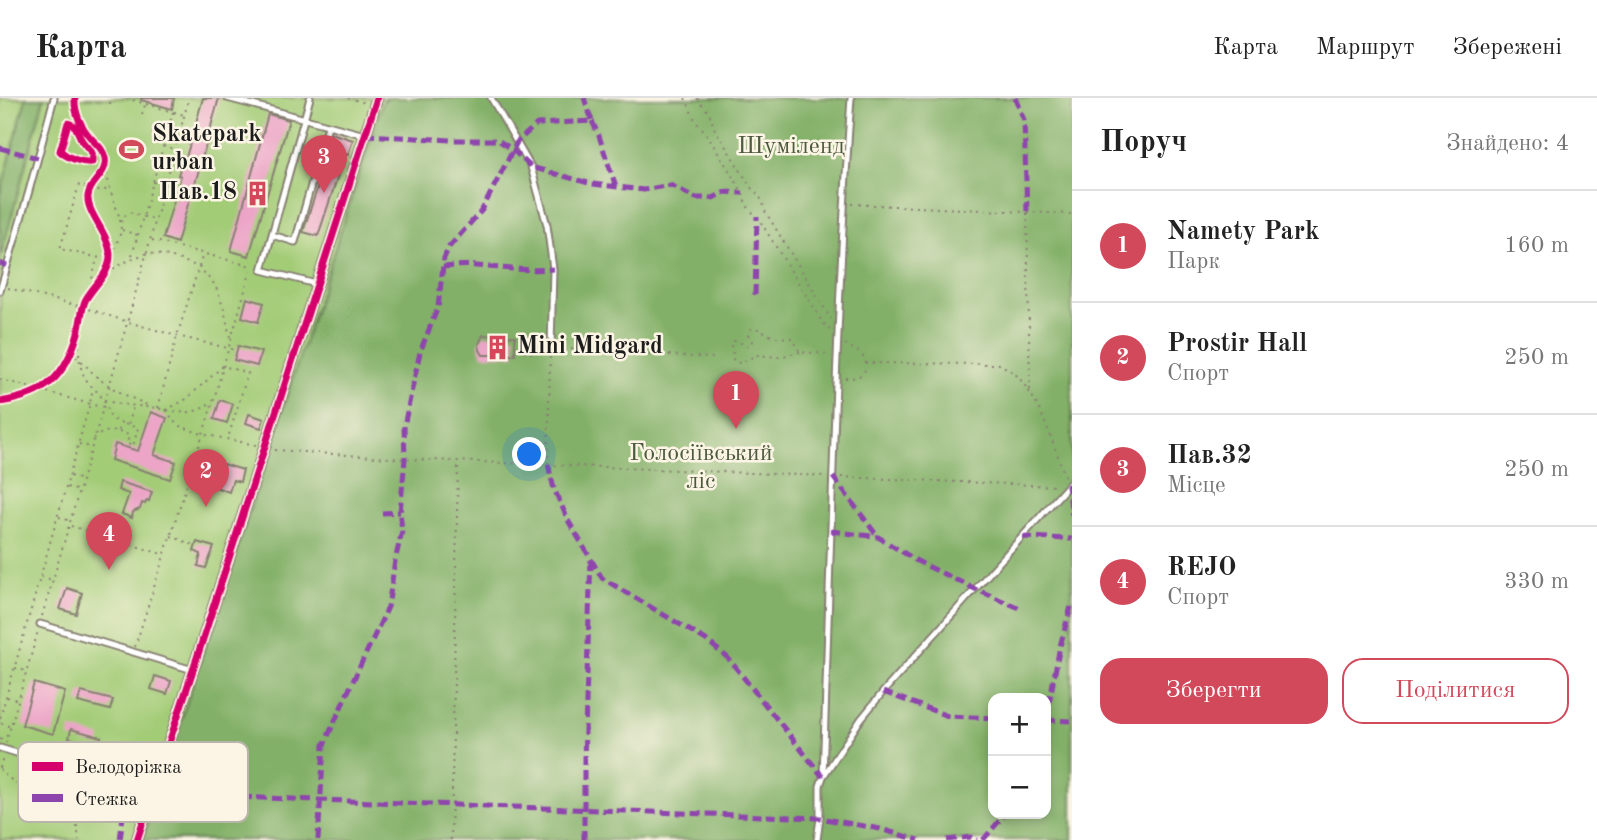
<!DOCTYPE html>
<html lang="uk">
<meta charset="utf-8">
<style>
body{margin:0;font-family:"Old Standard TT",serif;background:#f2f2f2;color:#222}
.controls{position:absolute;right:21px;bottom:21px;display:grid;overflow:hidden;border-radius:14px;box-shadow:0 4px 10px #0003}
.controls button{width:63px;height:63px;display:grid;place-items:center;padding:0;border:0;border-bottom:2px solid #e0e0e0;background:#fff;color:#222;font:35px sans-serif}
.you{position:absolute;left:530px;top:357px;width:24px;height:24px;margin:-18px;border:5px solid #fff;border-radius:50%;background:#1a73e8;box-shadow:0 0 0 10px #1a73e833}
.badge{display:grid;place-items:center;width:46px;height:46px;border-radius:50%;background:#d1495b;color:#fff;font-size:23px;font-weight:700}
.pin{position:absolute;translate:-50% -58px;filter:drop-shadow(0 2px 4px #0008)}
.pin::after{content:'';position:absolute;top:37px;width:24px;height:21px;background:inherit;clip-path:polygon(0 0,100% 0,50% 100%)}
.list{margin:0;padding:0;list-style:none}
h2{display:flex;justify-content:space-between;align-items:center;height:91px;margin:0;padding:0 28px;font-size:30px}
h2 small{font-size:23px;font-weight:400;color:#767676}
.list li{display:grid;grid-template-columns:46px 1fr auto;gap:21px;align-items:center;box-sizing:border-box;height:112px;padding:0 28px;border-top:2px solid #e0e0e0}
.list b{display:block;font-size:26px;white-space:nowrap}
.list p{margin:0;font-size:23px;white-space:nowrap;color:#767676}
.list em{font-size:23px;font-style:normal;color:#767676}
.actions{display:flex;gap:14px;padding:21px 28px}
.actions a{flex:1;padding:16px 0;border:2px solid #d1495b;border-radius:21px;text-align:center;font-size:24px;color:#d1495b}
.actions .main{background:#d1495b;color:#fff}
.map{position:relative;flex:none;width:1072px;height:742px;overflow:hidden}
header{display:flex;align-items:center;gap:42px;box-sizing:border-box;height:98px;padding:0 35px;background:#fff;border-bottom:2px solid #e0e0e0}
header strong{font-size:33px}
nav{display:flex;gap:38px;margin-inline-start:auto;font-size:24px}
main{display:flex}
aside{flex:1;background:#fff}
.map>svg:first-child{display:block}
</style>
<header>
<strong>Карта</strong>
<nav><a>Карта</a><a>Маршрут</a><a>Збережені</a></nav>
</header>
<main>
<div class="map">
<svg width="1072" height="742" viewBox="0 0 1072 742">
<rect width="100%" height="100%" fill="#fcf5e5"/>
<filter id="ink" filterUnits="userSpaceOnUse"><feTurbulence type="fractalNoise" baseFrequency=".0143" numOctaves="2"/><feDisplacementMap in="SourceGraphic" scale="14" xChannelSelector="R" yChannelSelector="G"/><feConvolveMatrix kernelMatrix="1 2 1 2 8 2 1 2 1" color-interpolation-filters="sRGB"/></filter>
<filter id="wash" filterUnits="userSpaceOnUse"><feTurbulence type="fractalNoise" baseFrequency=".00686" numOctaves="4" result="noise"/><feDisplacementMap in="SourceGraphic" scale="28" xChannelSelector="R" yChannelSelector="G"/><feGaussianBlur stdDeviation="1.57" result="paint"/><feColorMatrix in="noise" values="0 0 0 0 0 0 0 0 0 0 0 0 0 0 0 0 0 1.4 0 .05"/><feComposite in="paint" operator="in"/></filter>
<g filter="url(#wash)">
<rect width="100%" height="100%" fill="#f2e5c9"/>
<path fill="#a3cc77" stroke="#60744a" stroke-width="2" fill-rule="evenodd" d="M0,0H1072V742H0ZM993,600H1046V716H993Z"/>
<path fill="#82b068" stroke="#4f6642" stroke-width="2" fill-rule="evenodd" d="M26,0H44L0,161V97Z
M389,0H1072V742H142L383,3ZM993,600H1046V716H993Z"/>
<g id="blocks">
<path fill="#eca4c7" d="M141,0H174L172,11L141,2Z
M203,0H219L196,82H195L177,145L163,140L181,78L178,77L183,62L185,63Z
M268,16L289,22L249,158L231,153Z
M331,35L353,42L348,57L345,56L318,138L303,134L330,51L327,50Z
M247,200L264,205L258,224L242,219Z
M483,237L515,238V257H483L480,252L479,246Z
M238,248L261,254L257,268L234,262Z
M220,302L233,306L227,325L214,321Z
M151,314L167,320L154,357L176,364L170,381L111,362L115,346L138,353Z
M249,316L264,321L261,330L246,325Z
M223,366L243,372L240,384L233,382L229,394L215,389Z
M120,384L152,394L149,403L147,402L145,406L142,405L140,411L133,414L132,420L122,416L129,396L118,392Z
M197,444L214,449L206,470L198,468L201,456L194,453Z
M67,490L82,495L76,516L60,511Z
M155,578L171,583L167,596L151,591Z
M34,585L65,594L53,636L22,627Z
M81,594L113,602L110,612L78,604Z
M71,631L101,639L99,648L69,640Z"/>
</g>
</g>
<g filter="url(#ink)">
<use href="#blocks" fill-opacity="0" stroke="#878072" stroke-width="2"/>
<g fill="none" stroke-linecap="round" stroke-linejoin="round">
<defs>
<path id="service" d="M227,0L365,37
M310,0L262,172L316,186
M491,0L531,69L547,127L553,171L551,250
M272,137L295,144L328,28
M0,193L29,93L54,0
M40,526L193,572
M0,650L152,696
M823,679C831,453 835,226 851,0
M817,742L820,720V688L823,679L861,621L883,594L1072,383"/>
<path id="minor" d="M137,742L193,572L377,0"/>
</defs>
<use href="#service" stroke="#878072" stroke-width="9"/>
<use href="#minor" stroke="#878072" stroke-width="13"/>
<path stroke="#878072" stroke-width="2" stroke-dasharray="2 5" stroke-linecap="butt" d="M126,0L173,14L131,161
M348,0L366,5
M685,0C692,12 692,23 704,32L743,95C745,106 748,111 757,118L823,225L831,233
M697,0C705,12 710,11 713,28L752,91C760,97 763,103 765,113L831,221
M110,6L111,0
M174,14L184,17
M142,16L145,7
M168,30L179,33
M163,48L174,51
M105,61C107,74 108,88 113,100C122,127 126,131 110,157L100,160L60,151L79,87L99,93L110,91
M158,66L169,69
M153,84L165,88
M852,106L1072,116
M1027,115L1030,292
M121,124L128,114L155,122
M122,132L137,137
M152,142L251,168
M107,174L131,161L148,155L170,158L199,169L215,187L224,211L230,239
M96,186L92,181L97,161
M8,190L83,209L128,224L177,238L236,252
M78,234C79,248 78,266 84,278C89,288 101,295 105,305C109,314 109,322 121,325L118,334C108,332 102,334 94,340
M543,243H525V255H546
M845,246C854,252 863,254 866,265L1000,266C1006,270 1014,274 1018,279C1043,307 1053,347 1066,381
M557,250L713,260
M800,254L779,259L756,257L741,265L735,264L732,260L733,252L731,248L733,243C740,243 743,247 749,248L752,243L748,237L751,231C766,230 762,236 773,238C778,240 785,239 791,240L800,254L829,256
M70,255C82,261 87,270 96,278C110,291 130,299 147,307
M845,280C855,280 865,279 866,267
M0,281L101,309
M104,302C125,309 145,307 166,312L177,327L202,336L256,347
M158,310L177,238L203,156
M166,312L185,302L223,268L248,275L228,340
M167,312C185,316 199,316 213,302
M129,326L133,309
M119,334L129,337L127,346L133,348L138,330L121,325
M79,346L91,349
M275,352L405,361L825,378
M548,366L550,256
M70,378L82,382
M841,379L1056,388
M67,389L79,393
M59,419L70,423
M71,428L162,456
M171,438L196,448
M41,479L53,482
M42,518C94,346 142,173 189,0
M135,549L214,301L252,168
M15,570L26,573
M7,599L18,602
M9,628L3,627L0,620L90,305L93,290
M0,642L8,637
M6,645L38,533
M0,670L3,658
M0,671C18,697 65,693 76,725C78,730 78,737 79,742
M451,742L458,364"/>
<use href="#service" stroke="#fff" stroke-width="5"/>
<use href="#minor" stroke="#fff" stroke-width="10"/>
<path stroke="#8e44ad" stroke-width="5" stroke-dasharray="10 5" stroke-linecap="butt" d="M1015,0L1024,22L1027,114
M592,23L599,38L616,89
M365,37L451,42H498L513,52L531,69L592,86L644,92L670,87L696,100H713L725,94L743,95
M0,50L38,60
M0,165L7,168
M443,169C454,168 465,167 476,168C502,170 527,173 553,171
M755,197L757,118
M548,366L554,391L569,424L602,480L706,542L728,560L823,679
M833,379L878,439
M1072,388H1068L1072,417
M382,415L400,414
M831,433L878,439L917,463L975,491L1022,511
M1023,439L1072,441
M883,594L948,618L993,620
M1046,621L1060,548L1072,505
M1046,622L1072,623
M118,686L124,710L120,742
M152,696L820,720L880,731L919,742
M318,742L324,647L352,585L388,509L395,463L402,433L400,414L405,361L404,328L420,254L438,209L444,160L449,149L482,112L517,44L537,26L592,23L584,0
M584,742V661L591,461
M947,742L971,739L977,742
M983,742L1005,716"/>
<defs>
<path id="cycleway" d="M68,25L75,28L82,43L92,55V64C81,65 68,60 60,53Z
M0,304C46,297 65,279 78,235C81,224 81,213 85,203C93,187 110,177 110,157C110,137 86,115 88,98C90,82 108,77 105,60C103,50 96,46 90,39C81,29 74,14 75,0
M137,742L193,572L377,0"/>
</defs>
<use href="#cycleway" stroke="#fcf5e5" stroke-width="11"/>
<use href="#cycleway" stroke="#d6006c" stroke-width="7"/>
</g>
</g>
<defs>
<symbol id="stadium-bare" viewBox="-9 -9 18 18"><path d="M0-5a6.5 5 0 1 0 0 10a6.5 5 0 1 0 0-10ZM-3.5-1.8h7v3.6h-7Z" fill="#d1495b" stroke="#fcf5e5" stroke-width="2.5" paint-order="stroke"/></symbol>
<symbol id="building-bare" viewBox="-9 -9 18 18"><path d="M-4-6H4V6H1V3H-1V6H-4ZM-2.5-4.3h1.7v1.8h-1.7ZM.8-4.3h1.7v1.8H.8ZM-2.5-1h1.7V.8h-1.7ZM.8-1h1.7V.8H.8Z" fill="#d1495b" stroke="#fcf5e5" stroke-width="2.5" paint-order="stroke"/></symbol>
</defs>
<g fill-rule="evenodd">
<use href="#stadium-bare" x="114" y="34" width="35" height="35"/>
<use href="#building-bare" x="240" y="78" width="35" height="35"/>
<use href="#building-bare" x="480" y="232" width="35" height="35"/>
</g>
<g text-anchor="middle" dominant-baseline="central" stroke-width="5" stroke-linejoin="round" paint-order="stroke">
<g font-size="24" font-weight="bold" fill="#1c1c1c" stroke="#fcf5e5" text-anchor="start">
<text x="152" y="37">Skatepark<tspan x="152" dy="28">urban</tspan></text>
<text x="237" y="95" text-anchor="end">Пав.18</text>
<text x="517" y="249">Mini Midgard</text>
</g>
<g font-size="24" fill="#4b5a3c" stroke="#fcf5e5">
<text x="791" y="49">Шуміленд</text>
<text x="701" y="356">Голосіївський<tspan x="701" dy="28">ліс</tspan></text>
</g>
</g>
<rect x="18" y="644" width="230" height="80" rx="10" fill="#fcf5e5" stroke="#b9b4a9" stroke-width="2"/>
<rect x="32" y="664" width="31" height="9" fill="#d6006c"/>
<rect x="32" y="696" width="31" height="8" fill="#8e44ad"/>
<g font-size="19" fill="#1c1c1c">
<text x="75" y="675">Велодоріжка</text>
<text x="75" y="707">Стежка</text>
</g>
</svg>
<div class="controls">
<button>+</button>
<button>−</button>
</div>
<div class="you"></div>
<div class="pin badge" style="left:736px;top:331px">1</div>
<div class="pin badge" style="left:206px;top:409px">2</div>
<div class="pin badge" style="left:324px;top:95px">3</div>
<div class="pin badge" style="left:109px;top:472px">4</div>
</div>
<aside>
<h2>Поруч<small>Знайдено: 4</small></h2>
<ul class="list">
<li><span class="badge">1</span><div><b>Namety Park</b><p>Парк</p></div><em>160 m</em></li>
<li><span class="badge">2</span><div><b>Prostir Hall</b><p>Спорт</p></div><em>250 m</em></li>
<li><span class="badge">3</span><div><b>Пав.32</b><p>Місце</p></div><em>250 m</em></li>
<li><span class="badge">4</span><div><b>REJO</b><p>Спорт</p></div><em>330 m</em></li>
</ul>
<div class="actions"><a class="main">Зберегти</a><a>Поділитися</a></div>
</aside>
</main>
